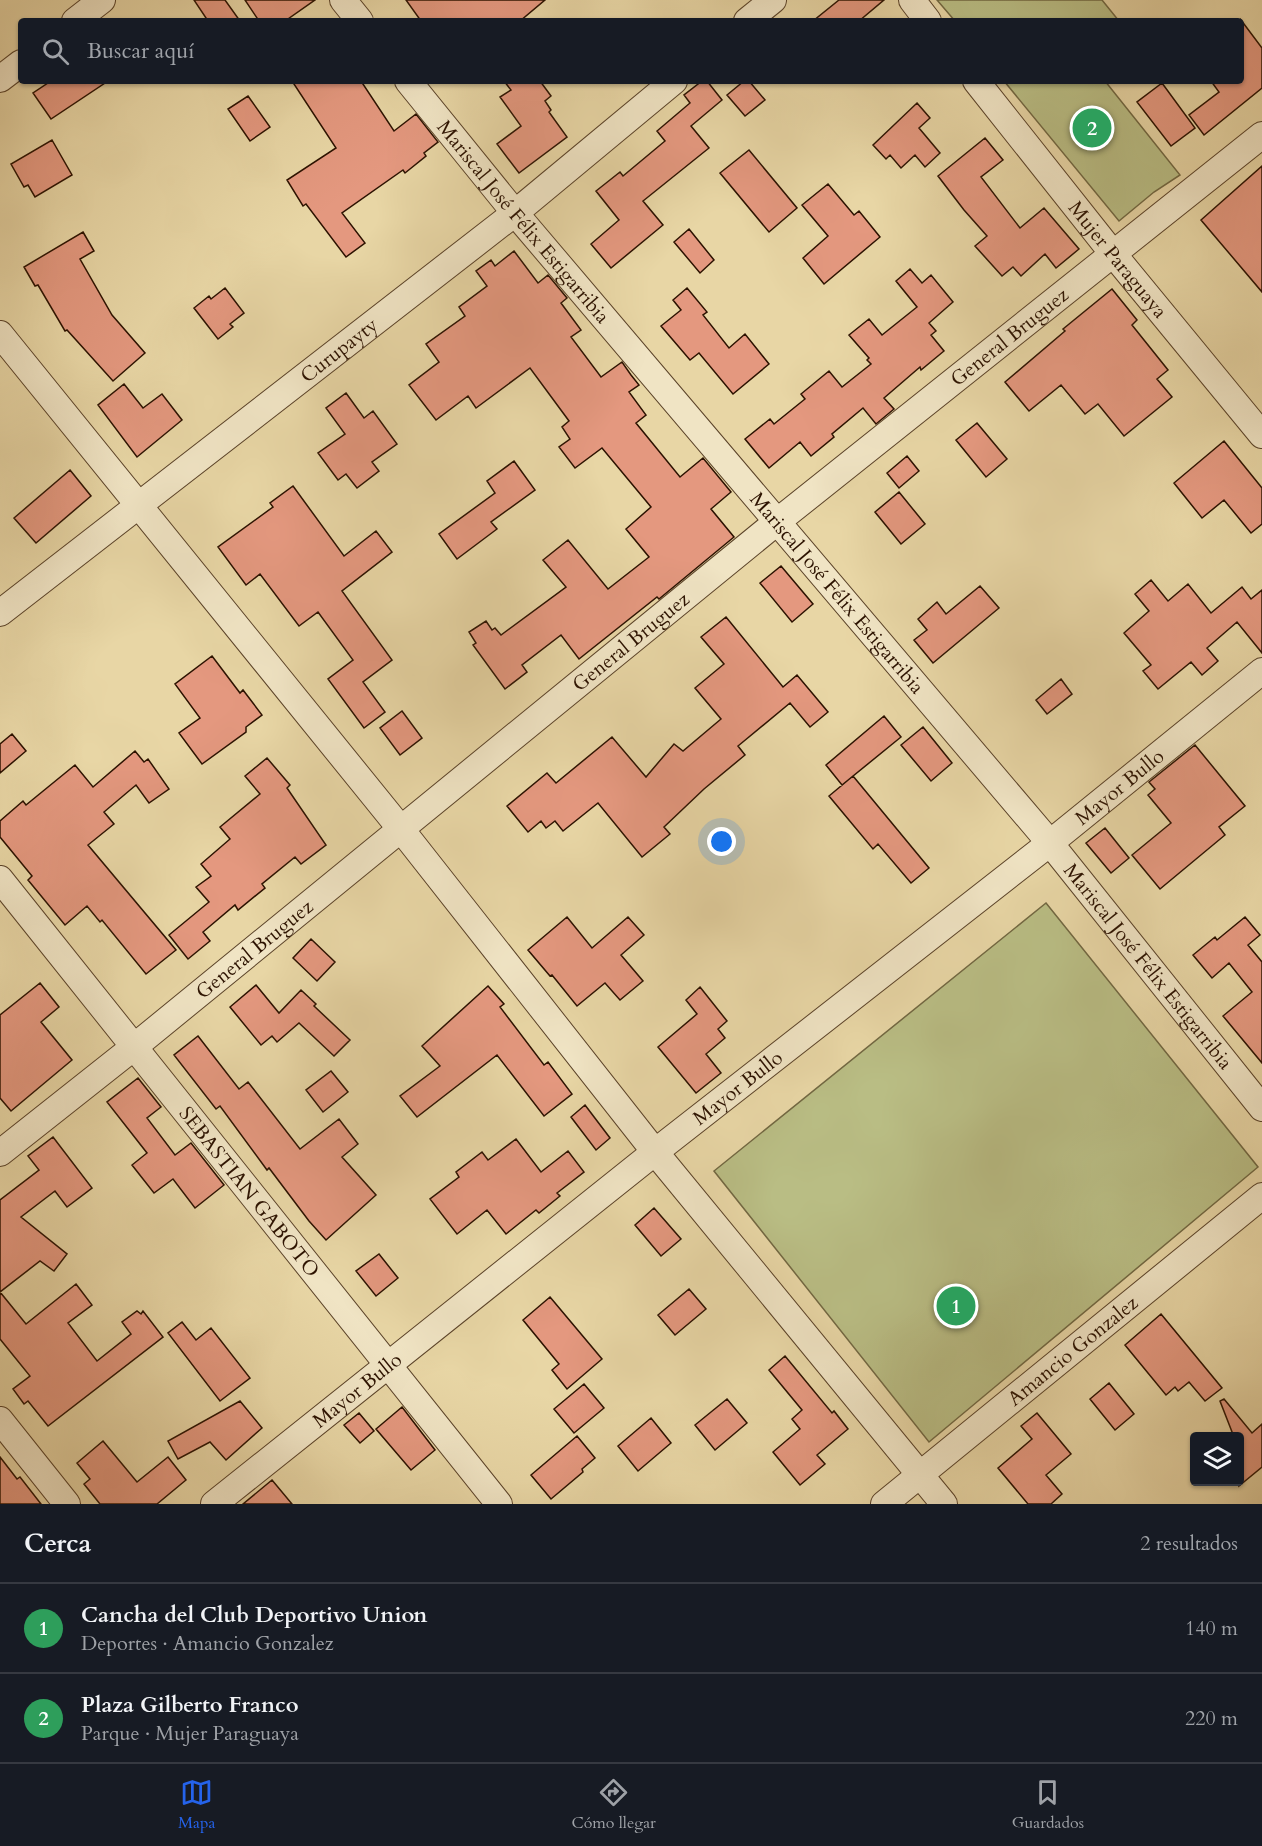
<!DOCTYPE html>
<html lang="es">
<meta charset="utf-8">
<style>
body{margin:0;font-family:Cardo,serif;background:#242831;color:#f1f3f6}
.controls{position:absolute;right:18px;bottom:18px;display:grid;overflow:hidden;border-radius:6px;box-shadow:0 2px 4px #0004}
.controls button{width:54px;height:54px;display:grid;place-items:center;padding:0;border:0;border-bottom:2px solid #363941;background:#171b24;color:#f1f3f6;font:30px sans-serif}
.you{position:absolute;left:722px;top:842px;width:21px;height:21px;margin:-15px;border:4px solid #fff;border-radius:50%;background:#1a73e8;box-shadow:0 0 0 9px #1a73e833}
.badge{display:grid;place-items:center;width:39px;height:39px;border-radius:50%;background:#2563eb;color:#fff;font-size:20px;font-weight:700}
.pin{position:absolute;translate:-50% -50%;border:3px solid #fff;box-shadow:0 2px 6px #0006}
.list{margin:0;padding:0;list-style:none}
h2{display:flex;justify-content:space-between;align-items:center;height:78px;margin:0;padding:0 24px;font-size:26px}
h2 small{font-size:20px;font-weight:400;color:#9ea1a6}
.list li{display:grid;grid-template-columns:39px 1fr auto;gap:18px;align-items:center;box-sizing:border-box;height:90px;padding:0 24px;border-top:2px solid #363941}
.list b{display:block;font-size:22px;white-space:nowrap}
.list p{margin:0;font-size:20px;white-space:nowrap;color:#9ea1a6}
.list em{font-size:20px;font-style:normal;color:#9ea1a6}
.icon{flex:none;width:33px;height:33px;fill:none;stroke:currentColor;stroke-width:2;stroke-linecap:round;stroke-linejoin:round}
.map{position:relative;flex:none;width:1262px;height:1504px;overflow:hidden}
.search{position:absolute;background:#171b24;box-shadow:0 2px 4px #0004;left:18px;right:18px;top:18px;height:66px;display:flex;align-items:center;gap:15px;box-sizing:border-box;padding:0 21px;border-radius:6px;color:#9ea1a6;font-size:22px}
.sheet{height:258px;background:#171b24}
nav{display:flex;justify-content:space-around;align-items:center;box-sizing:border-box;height:84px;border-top:2px solid #363941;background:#171b24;font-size:16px;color:#9ea1a6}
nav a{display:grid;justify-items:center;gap:3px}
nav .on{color:#2563eb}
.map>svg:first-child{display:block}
</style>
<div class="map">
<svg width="1262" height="1504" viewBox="0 0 1262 1504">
<rect width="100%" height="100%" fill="#e8d6a5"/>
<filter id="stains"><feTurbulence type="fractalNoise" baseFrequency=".00333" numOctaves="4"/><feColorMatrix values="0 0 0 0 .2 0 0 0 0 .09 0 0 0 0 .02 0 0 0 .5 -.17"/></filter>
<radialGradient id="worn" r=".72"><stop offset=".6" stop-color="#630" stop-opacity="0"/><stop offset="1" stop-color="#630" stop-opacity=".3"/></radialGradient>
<path fill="#b9bd84" stroke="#726842" stroke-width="1.5" d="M937,0H1102L1119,21H955Z
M1004,81H1105L1180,175L1154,192L1119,221Z
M1046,903L1258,1167L929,1442L714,1171Z"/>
<path fill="#e4987f" stroke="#2c1200" stroke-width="1.5" d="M194,0H225L240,21H208Z
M245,0H315L285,21H259Z
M406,0H545L520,21H421Z
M839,0H884L859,21H813Z
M1241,20L1262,48V88L1204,135L1189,115L1219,92L1211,81H1241Z
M51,81H108L51,119L33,93Z
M292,81H361L394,131L416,114L438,142L424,153L426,156L405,173L403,170L342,213L365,243L346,257L306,204L303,206L287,180L336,148Z
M504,81H540L551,96L545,101L551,110L549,112L567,137L519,173L497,144L521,126L500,97L511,90Z
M702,81H707L722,100L691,126L709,148L643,201L663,225L611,268L591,244L619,220L596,191L620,172L623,176L665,141L657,131L690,103L684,95Z
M744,81H749L765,100L745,116L727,95Z
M1162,83L1195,128L1171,146L1137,102Z
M248,96L270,127L250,141L228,109Z
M917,103L930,118L919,128L940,153L925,167L915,155L901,168L890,155L886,159L873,145Z
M985,138L1003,160L981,177L1020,228L1044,208L1079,249L1056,268L1045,254L1021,276L1013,267L1002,276L975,246L987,236L964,210L938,176Z
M52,140L72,175L35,197L28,185L24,187L11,164Z
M749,150L797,208L769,232L720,173Z
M1262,166V292L1201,220Z
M828,184L854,215L859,211L880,237L824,284L803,258L828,236L802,205Z
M689,229L714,260L700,273L674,242Z
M83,232L94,251L80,259L112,315L145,353L113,381L67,330L65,331L38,285L35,286L24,267Z
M514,251L538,283L548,275L567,298L561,303L581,330L571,337L601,377L622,362L631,375L639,385L629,392L646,415L636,423L680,477L703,458L731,492L711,509L734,537L659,599L657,597L579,659L561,635L522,665L527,672L505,689L473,645L476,643L469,632L486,621L492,630L495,628L501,635L566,587L543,560L568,540L608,589L649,557L626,529L651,507L602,448L575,468L559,447L570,439L562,427L569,421L530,368L476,408L468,396L436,420L409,385L439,362L426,344L465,316L459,307L487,286L476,271L491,260L495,266Z
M910,269L922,283L931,275L953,302L929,323L936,331L931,335L944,351L921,370L920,367L884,398L894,409L876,424L863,408L832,434L834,437L811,456L800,442L769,468L745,439L770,419L774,424L805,399L801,394L829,371L842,387L871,364L867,360L869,358L849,335L869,319L882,335L917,307L896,281Z
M225,288L244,313L230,324L233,327L218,339L194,308L209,296L211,299Z
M687,288L707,312L703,315L729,348L745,334L769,364L733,394L699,353L690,360L661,326L681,310L673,300Z
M1112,289L1137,320L1132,325L1168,370L1157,379L1172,397L1124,436L1098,404L1085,414L1061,385L1029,411L1005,382L1065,331L1063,329Z
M124,384L143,408L162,394L182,420L137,457L98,405Z
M346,393L364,418L373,411L397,444L372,462L379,471L357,488L346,474L338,480L318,453L345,434L326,408Z
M977,423L1007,459L986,477L956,440Z
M1224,441L1262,488V524L1251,533L1224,500L1202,518L1174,483Z
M907,456L919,471L899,488L887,473Z
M514,461L535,490L491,522L497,529L457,559L439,534L495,493L487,481Z
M70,470L91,496L36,543L14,518Z
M293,486L344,556L376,531L392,552L342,591L392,660L363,682L385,712L364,728L328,679L353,660L318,612L299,626L260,574L246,585L218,547L273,507L270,503Z
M899,492L925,524L901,544L875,512Z
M781,566L813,604L792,622L760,583Z
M1151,580L1168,601L1188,584L1211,613L1242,587L1251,599L1262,590V653L1237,622L1207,648L1218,661L1202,675L1191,662L1158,689L1143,671L1151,665L1124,633L1149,611L1135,594Z
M980,586L999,608L933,663L914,640L927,630L918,619L937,602L946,614Z
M726,617L783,687L797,675L828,712L810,727L790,703L738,746L745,755L704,789L664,827L670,834L642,857L598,803L563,831L555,821L546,828L541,821L528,832L507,806L547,773L556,783L612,737L646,777L674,744L683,751L721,719L695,688L724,664L701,637Z
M212,656L240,693L243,690L262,715L246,727V732L202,764L179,733L200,718L175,684Z
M1061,679L1072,694L1047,714L1036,700Z
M402,711L422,738L400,755L380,728Z
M884,716L901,737L842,785L826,765Z
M923,727L952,763L931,781L901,745Z
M12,734L26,751L0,773V744Z
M1195,745L1245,806L1219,827L1225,835L1160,889L1132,855L1171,823L1148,795L1155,789L1149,782Z
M135,751L144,762L148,759L169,789L149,803L136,785L104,812L114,824L88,845L176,950L146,974L102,920L100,922L87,906L65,925L28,880L32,876L0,837V821L23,801L26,805L75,765L93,787Z
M267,758L290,785L287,788L326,845L301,864L295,857L262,884L265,888L238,910L235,905L203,932L210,941L188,959L169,935L209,902L196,887L211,876L201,864L230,839L220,827L260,794L245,776Z
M853,776L929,868L911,883L878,844L873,849L829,796Z
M1105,828L1129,858L1111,873L1086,843Z
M567,917L592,948L628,917L644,935L621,955L643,981L620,1000L605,983L577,1006L552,975L550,976L528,950Z
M1245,917L1260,935L1248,945L1262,962V1063L1223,1016L1252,992L1229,963L1212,978L1193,955L1215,937L1217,940Z
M311,939L335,962L317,981L293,958Z
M40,983L59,1007L41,1022L72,1060L11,1111L0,1098V1015Z
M256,985L279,1013L301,990L316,1004L314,1006L350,1040L334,1056L299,1023L277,1042L272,1036L261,1045L230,1007Z
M488,986L504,1004L500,1007L544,1065L548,1062L572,1094L544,1116L497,1055L417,1117L400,1096L440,1066L422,1046Z
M700,987L727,1021L718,1029L725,1038L706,1054L721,1073L696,1093L658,1047L697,1014L686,1000Z
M198,1036L239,1089L248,1082L300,1149L339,1119L358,1144L342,1157L376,1195L326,1240L309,1221L269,1168L267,1170L220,1106L216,1109L174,1055Z
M331,1071L348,1092L323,1112L306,1090Z
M138,1078L161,1107L147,1118L175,1155L191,1143L224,1185L195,1208L173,1179L154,1193L132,1165L147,1153L107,1102Z
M585,1105L610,1138L596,1150L571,1117Z
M53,1137L92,1188L67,1207L55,1191L21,1217L67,1254L54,1271L40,1261L0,1292V1200L39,1170L28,1156Z
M516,1139L541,1172L568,1151L584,1172L557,1193L560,1196L539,1213L536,1210L506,1234L487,1210L457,1234L430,1199L459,1177L456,1172L482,1152L488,1160Z
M654,1208L681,1239L661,1256L635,1225Z
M379,1254L398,1278L376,1296L356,1271Z
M76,1284L92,1305L68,1323L97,1361L131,1334L122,1322L137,1311L141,1314L143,1311L163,1337L48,1426L28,1401L24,1404L13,1389L30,1376L0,1339V1292L26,1324Z
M689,1289L706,1309L675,1335L658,1315Z
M550,1297L602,1359L567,1389L552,1370L559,1364L523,1320Z
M1161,1314L1222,1388L1205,1401L1189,1382L1178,1391L1175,1387L1166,1395L1125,1345Z
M182,1322L196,1340L211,1328L250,1378L220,1401L168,1333Z
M785,1356L832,1413L834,1411L848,1429L817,1455L825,1464L800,1485L773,1452L800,1429L792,1419L802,1410L769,1370Z
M1109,1383L1134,1414L1115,1430L1090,1399Z
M584,1384L604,1408L574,1433L554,1409Z
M727,1399L747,1423L715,1450L695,1425Z
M1224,1399L1252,1433L1262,1424V1467L1239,1486V1437H1234L1220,1401Z
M240,1401L262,1428L226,1460L210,1442L178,1459L168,1441Z
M402,1407L435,1450L411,1470L376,1429Z
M359,1413L374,1431L360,1443L344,1425Z
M1037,1413L1071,1454L1046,1475L1062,1494L1051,1504H1028L998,1468L1032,1439L1021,1426Z
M651,1418L671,1443L638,1471L618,1446Z
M577,1436L595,1458L582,1469L583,1472L551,1499L531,1475Z
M103,1441L137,1482L168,1457L186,1480L157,1504H100L84,1484L90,1479L77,1463Z
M0,1457L17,1479L20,1477L41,1504H0Z
M272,1480L292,1504H243Z"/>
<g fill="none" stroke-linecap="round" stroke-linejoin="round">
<defs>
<g id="street">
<path d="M343,0L360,21"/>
<path d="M912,0L928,21"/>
<path d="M75,21L102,0"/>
<path d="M747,21L773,0"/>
<path d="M0,79L21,63"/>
<path id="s1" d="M408,81L515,213L1050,843L1262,1108"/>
<path id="s2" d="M976,81L1114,255L1262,435"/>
<path d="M0,334L400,828L655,1152L944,1504"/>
<path id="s3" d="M0,613L515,213L674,81"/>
<path id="s4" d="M0,879L499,1504"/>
<path id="s5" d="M0,1153L134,1047L778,521L1262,135"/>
<path d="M0,1420L67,1504"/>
<path id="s6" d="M214,1504L655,1152L1050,843L1262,671"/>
<path id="s7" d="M884,1504L1262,1196"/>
</g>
</defs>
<use href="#street" stroke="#5b4329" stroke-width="28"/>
<use href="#street" stroke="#f0e4c4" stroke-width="26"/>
</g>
<g text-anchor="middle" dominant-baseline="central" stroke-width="6" stroke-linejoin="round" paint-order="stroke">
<g font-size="20" fill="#2c1200" stroke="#f0e4c4">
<text stroke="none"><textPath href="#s1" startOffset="182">Mariscal José Félix Estigarribia</textPath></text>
<text stroke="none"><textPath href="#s2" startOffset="228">Mujer Paraguaya</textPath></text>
<text stroke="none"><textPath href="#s5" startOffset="1298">General Bruguez</textPath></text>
<text stroke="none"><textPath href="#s3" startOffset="429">Curupayty</textPath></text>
<text stroke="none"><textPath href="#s1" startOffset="668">Mariscal José Félix Estigarribia</textPath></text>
<text stroke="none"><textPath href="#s5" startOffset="812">General Bruguez</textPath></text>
<text stroke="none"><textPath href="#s6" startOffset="1155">Mayor Bullo</textPath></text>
<text stroke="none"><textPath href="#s5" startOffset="326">General Bruguez</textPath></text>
<text stroke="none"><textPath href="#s1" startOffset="1154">Mariscal José Félix Estigarribia</textPath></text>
<text stroke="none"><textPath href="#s6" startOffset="669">Mayor Bullo</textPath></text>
<text stroke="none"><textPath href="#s4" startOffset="400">SEBASTIAN GABOTO</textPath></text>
<text stroke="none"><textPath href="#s7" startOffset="243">Amancio Gonzalez</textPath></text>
<text stroke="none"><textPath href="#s6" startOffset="183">Mayor Bullo</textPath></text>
</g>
</g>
<rect width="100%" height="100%" filter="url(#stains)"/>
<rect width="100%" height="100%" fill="url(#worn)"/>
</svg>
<div class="controls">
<button><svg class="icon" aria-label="layers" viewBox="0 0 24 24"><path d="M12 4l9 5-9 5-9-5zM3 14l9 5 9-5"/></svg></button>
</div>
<div class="you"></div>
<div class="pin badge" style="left:956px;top:1306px;background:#2e9e5b">1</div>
<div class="pin badge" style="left:1092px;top:128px;background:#2e9e5b">2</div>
<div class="search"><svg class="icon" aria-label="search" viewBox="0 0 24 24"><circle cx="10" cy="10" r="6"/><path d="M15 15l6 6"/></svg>Buscar aquí</div>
</div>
<section class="sheet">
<h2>Cerca<small>2 resultados</small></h2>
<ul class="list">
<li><span class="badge" style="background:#2e9e5b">1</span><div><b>Cancha del Club Deportivo Union</b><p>Deportes · Amancio Gonzalez</p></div><em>140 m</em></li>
<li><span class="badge" style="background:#2e9e5b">2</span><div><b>Plaza Gilberto Franco</b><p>Parque · Mujer Paraguaya</p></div><em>220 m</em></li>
</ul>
</section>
<nav>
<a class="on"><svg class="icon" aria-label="map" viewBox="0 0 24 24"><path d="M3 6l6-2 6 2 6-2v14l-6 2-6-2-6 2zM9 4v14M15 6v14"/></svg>Mapa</a>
<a><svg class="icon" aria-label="directions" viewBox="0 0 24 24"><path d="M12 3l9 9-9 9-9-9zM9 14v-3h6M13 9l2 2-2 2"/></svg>Cómo llegar</a>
<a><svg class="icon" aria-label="saved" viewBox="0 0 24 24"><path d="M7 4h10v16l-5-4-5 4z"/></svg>Guardados</a>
</nav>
